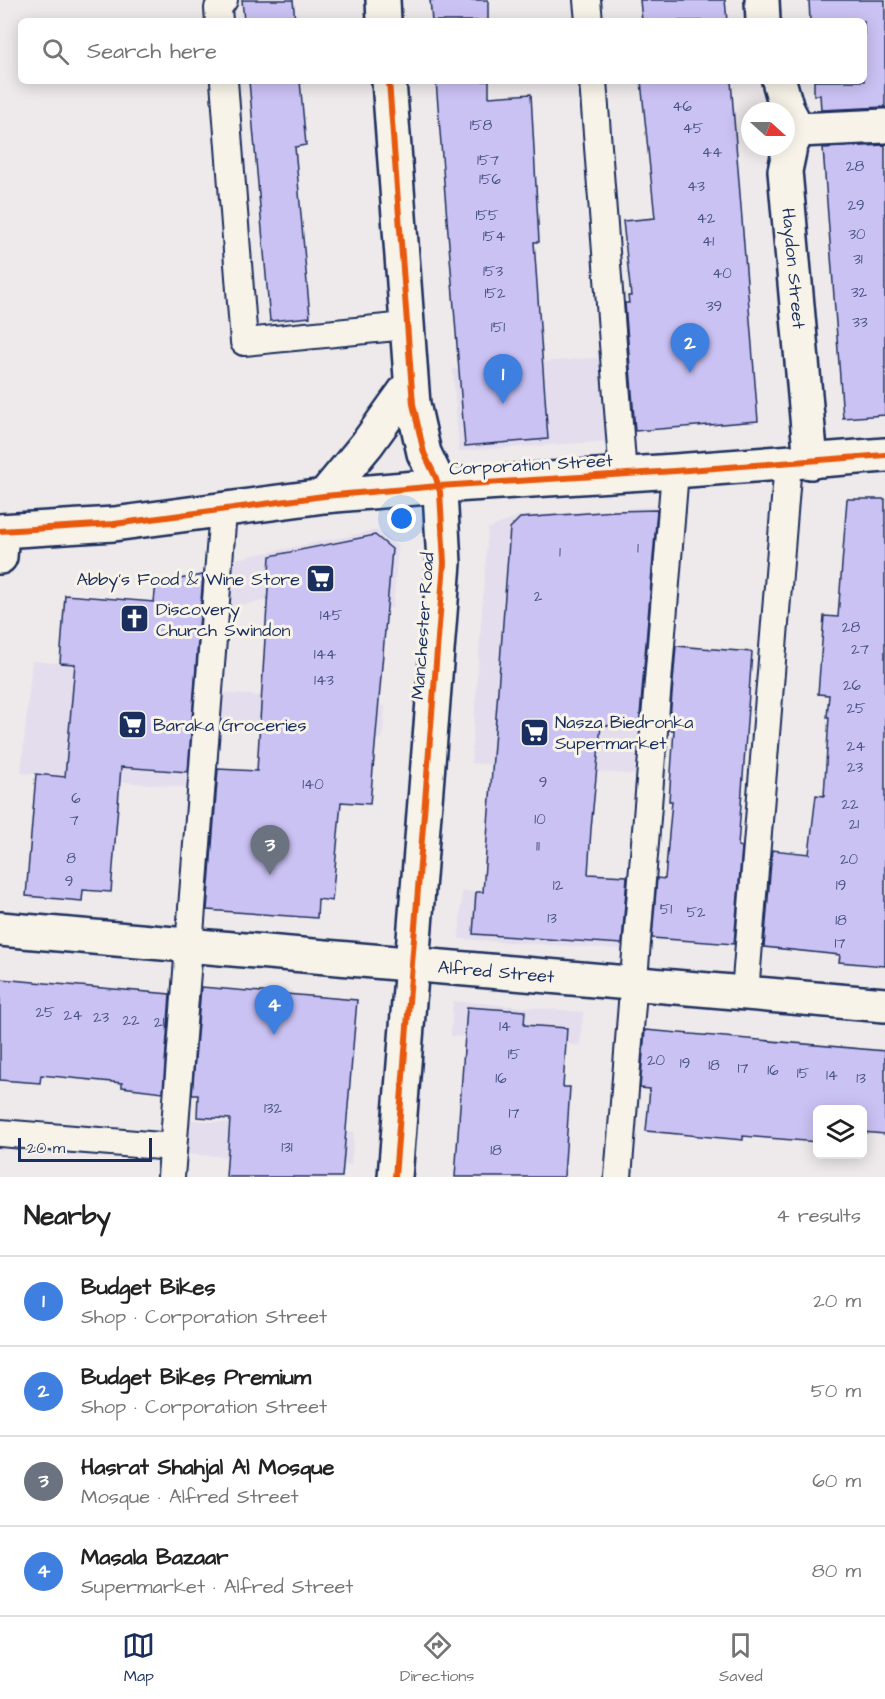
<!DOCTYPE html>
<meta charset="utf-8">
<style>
body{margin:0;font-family:"Architects Daughter",sans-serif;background:#f2f2f2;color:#222}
.controls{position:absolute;right:18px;bottom:18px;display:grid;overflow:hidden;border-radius:9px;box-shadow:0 3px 15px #0003}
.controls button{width:54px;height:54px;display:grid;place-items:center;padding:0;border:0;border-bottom:2px solid #e0e0e0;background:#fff;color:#222;font:30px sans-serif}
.compass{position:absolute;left:741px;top:102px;width:54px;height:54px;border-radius:50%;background:#fff;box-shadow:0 3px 15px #0003;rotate:111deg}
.scale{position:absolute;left:18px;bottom:15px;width:134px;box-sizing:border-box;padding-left:6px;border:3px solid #1b2f5e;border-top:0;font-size:16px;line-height:21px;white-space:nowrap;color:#1b2f5e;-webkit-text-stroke:4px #f7f3e8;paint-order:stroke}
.you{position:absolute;left:402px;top:519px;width:21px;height:21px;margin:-15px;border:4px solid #fff;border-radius:50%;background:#1a73e8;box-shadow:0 0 0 9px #1a73e833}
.badge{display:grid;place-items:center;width:39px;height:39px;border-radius:50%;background:#1b2f5e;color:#fff;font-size:20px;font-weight:700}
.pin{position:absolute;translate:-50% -50px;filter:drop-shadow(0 2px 3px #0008)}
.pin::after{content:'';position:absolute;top:32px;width:21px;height:18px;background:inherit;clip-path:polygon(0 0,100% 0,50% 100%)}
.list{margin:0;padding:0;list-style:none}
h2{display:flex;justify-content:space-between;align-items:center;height:78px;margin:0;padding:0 24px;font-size:26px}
h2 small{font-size:20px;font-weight:400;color:#767676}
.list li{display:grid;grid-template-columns:39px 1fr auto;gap:18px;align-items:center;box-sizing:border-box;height:90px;padding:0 24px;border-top:2px solid #e0e0e0}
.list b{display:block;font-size:22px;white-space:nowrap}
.list p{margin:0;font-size:20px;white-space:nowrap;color:#767676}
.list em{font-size:20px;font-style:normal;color:#767676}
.icon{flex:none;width:33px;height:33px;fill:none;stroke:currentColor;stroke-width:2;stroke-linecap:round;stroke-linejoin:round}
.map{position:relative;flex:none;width:885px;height:1177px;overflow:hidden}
.search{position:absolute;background:#fff;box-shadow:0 3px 15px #0003;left:18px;right:18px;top:18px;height:66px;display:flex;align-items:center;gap:15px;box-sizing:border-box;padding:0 21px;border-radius:9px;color:#767676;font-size:22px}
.sheet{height:438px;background:#fff}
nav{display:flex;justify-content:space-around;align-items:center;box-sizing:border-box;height:84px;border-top:2px solid #e0e0e0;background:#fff;font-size:16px;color:#767676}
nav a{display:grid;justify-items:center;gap:3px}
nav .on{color:#1b2f5e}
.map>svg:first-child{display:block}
</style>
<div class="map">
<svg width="885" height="1177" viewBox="0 0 885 1177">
<rect width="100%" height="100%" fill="#eee9ea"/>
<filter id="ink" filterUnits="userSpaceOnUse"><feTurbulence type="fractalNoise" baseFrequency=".0167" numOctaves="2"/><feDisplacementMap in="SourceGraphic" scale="12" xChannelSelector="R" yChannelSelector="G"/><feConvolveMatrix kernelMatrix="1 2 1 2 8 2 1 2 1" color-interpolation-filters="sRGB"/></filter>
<g filter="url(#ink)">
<path fill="#e4dded" d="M605,357L610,441L459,451L453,369Z
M669,506L644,775L471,763L488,529L519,516Z
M377,530L398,546L393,608L277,599L227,607L231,560Z
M32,661L203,675L194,788L21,773Z
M222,693L385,706L382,739L218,726Z
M462,891L635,903L632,950L459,939Z
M453,1001L583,1012L580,1045L451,1036Z
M188,1120L354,1132L351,1165L185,1154Z"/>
<path fill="#cbc2f4" stroke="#1b2f5e" stroke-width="1.5" d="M242,0H293L295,21H244Z
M430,0H488V21H432Z
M640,0H725L727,21H642Z
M809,0H885V107L821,110L820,95H814V81H864V21H810Z
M249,81H300L306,145L295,147L310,317L270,321Z
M436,81H489V97L531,94L539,242H534L548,439L465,446Z
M641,81H731L758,421L635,431L625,303H629L628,296H631L623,221L655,218Z
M885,145V415L843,418L823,148Z
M847,499H885V966L839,962L840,955L764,947L772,850L809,854L816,795L824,796L829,717H827L829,695L818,694L824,616L838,617Z
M657,510L639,728L601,725L591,829L588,874L627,876L622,944L473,934L476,892H483L510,528L520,518L615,511Z
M375,535L392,549L370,804L341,802L332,901L318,899L317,918L207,910L218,769L257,771L270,556Z
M203,575L188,772L121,767L111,892L83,890L82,901L26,896L36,774L65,777L75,664L60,663L65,595L154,602L156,583Z
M676,646L752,652L738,846L742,847L734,944L652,938L657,878L665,879L672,801H669L674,730H669Z
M0,979L170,994L163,1092L122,1087V1083L41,1075L40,1083L0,1080Z
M201,987L357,1000L342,1177H226L230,1119L197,1117L198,1095H192Z
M467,1007L525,1011L524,1025L567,1028L563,1087H570L564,1177H455Z
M645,1030L885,1051V1134L862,1132V1110H818V1142L743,1136V1140L646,1131L650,1089L640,1088Z"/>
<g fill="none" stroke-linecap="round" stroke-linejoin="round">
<defs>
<path id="service" d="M587,0L589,21
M219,21L218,8L224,0
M224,81L244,342L406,326
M593,81L623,475
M745,993L788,463
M0,1133L173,1147
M171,1177L223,511
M618,1177L675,471"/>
<g id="minor">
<path d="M762,0L763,21"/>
<path d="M779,81L787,109L798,130"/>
<path id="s1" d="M798,130L790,147L785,171L811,462"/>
<path d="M798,130L885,126"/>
<path d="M0,557L2,531"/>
<path id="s2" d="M0,929L885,1005"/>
</g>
<path id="tertiary" d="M383,0L384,21
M389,81L413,404L424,453L436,478L440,492L444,563L395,1177
M324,496L367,444L411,383
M0,531L114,524L324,496L439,486L675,471L885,455"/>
</defs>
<use href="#service" stroke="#1b2f5e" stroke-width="30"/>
<use href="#minor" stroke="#1b2f5e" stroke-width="38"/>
<use href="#tertiary" stroke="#1b2f5e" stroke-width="38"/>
<use href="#service" stroke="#f7f3e8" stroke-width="26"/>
<use href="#minor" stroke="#f7f3e8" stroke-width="33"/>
<use href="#tertiary" stroke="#f7f3e8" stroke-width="33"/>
<defs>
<path id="cycleway" d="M389,81L413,404L424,453L436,478L440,492L444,563L395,1177
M0,531L114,524L324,496L439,486L675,471L885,455"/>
</defs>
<use href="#cycleway" stroke="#f7f3e8" stroke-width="10"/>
<use href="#cycleway" stroke="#e8590c" stroke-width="6"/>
</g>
</g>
<defs>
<symbol id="supermarket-square" viewBox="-11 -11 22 22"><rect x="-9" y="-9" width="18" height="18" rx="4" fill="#1b2f5e" stroke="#f7f3e8"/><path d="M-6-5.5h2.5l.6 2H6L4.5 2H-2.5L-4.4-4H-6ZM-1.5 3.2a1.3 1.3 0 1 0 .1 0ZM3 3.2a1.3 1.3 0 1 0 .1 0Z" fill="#fff"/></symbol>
<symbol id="church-square" viewBox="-11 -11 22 22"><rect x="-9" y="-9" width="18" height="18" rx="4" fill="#1b2f5e" stroke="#f7f3e8"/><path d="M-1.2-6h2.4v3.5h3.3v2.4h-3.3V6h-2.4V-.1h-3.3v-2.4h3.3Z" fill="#fff"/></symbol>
</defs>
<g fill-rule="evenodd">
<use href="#supermarket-square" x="304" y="562" width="33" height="33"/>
<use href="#church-square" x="118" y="602" width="33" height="33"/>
<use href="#supermarket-square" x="116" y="708" width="33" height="33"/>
<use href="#supermarket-square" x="518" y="716" width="33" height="33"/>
</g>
<g text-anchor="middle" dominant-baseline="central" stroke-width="6" stroke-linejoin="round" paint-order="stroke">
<g font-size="15" fill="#475484">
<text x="682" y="106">46</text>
<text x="481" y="125">158</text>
<text x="693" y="128">45</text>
<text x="712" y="152">44</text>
<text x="488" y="160">157</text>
<text x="855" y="166">28</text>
<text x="490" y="179">156</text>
<text x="696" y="186">43</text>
<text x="856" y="205">29</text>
<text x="487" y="215">155</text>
<text x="706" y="218">42</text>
<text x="857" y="234">30</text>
<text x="494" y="236">154</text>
<text x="708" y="241">41</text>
<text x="858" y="259">31</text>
<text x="493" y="271">153</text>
<text x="722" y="273">40</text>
<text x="859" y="292">32</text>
<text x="495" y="293">152</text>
<text x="714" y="306">39</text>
<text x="860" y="322">33</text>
<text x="498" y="327">151</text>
<text x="638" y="548">1</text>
<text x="560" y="552">1</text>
<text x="538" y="596">2</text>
<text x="331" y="615">145</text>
<text x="851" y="627">28</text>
<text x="860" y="649">27</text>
<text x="325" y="654">144</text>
<text x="324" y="680">143</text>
<text x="852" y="685">26</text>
<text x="856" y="708">25</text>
<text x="856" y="746">24</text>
<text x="855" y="767">23</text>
<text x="543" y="782">9</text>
<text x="313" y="784">140</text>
<text x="76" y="798">6</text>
<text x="850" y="804">22</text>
<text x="540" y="819">10</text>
<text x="74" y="820">7</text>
<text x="854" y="824">21</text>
<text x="538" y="846">11</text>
<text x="71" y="858">8</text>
<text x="849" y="859">20</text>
<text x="69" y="881">9</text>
<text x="558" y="885">12</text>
<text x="841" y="885">19</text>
<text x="666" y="909">51</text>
<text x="696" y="912">52</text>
<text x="552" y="918">13</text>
<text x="841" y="920">18</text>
<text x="840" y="943">17</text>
<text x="45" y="1012">25</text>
<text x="73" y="1015">24</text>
<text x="101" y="1017">23</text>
<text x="131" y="1020">22</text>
<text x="159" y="1022">21</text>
<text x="505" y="1026">14</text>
<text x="514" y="1054">15</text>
<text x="656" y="1060">20</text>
<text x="685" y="1063">19</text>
<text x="714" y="1065">18</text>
<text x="743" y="1068">17</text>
<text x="773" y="1070">16</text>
<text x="803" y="1073">15</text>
<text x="832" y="1075">14</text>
<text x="501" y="1078">16</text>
<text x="861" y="1078">13</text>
<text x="273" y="1108">132</text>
<text x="514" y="1113">17</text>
<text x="287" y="1147">131</text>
<text x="496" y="1150">18</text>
</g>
<g font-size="18" fill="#1b2f5e" stroke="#f7f3e8">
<text stroke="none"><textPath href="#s1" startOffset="141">Haydon Street</textPath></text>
<text transform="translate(531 465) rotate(-3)">Corporation Street</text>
<text transform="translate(423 626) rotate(-86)">Manchester Road</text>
<text stroke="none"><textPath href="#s2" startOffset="498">Alfred Street</textPath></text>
</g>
<g font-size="18" fill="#1b2f5e" stroke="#f7f3e8" text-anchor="start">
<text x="300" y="579" text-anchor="end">Abby's Food &amp; Wine Store</text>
<text x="156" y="609">Discovery<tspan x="156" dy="21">Church Swindon</tspan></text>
<text x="555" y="722">Nasza Biedronka<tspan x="555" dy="21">Supermarket</tspan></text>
<text x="153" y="725">Baraka Groceries</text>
</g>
</g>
</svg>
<div class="controls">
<button><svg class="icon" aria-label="layers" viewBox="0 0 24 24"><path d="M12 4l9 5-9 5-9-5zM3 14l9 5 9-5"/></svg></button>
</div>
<svg class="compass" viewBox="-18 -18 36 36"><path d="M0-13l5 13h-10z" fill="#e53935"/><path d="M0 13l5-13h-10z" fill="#767676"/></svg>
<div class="scale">20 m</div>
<div class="you"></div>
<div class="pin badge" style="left:503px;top:404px;background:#3f7fe0">1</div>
<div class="pin badge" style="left:690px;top:373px;background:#3f7fe0">2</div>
<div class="pin badge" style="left:270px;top:875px;background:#6b7280">3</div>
<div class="pin badge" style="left:274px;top:1035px;background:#3f7fe0">4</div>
<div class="search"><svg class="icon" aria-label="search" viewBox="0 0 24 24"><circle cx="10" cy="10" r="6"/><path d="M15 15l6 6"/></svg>Search here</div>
</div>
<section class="sheet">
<h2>Nearby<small>4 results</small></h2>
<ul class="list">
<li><span class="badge" style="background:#3f7fe0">1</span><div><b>Budget Bikes</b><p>Shop · Corporation Street</p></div><em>20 m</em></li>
<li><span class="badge" style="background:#3f7fe0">2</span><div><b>Budget Bikes Premium</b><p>Shop · Corporation Street</p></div><em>50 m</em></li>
<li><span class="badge" style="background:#6b7280">3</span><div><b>Hasrat Shahjal Al Mosque</b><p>Mosque · Alfred Street</p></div><em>60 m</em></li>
<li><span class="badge" style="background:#3f7fe0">4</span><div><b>Masala Bazaar</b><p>Supermarket · Alfred Street</p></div><em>80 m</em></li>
</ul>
</section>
<nav>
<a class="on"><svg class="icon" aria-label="map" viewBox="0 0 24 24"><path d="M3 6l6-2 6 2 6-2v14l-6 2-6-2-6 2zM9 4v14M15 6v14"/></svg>Map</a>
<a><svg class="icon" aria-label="directions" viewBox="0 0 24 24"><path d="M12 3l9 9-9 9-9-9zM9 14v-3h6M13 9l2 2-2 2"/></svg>Directions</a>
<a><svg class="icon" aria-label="saved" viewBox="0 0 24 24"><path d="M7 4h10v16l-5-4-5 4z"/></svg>Saved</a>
</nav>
